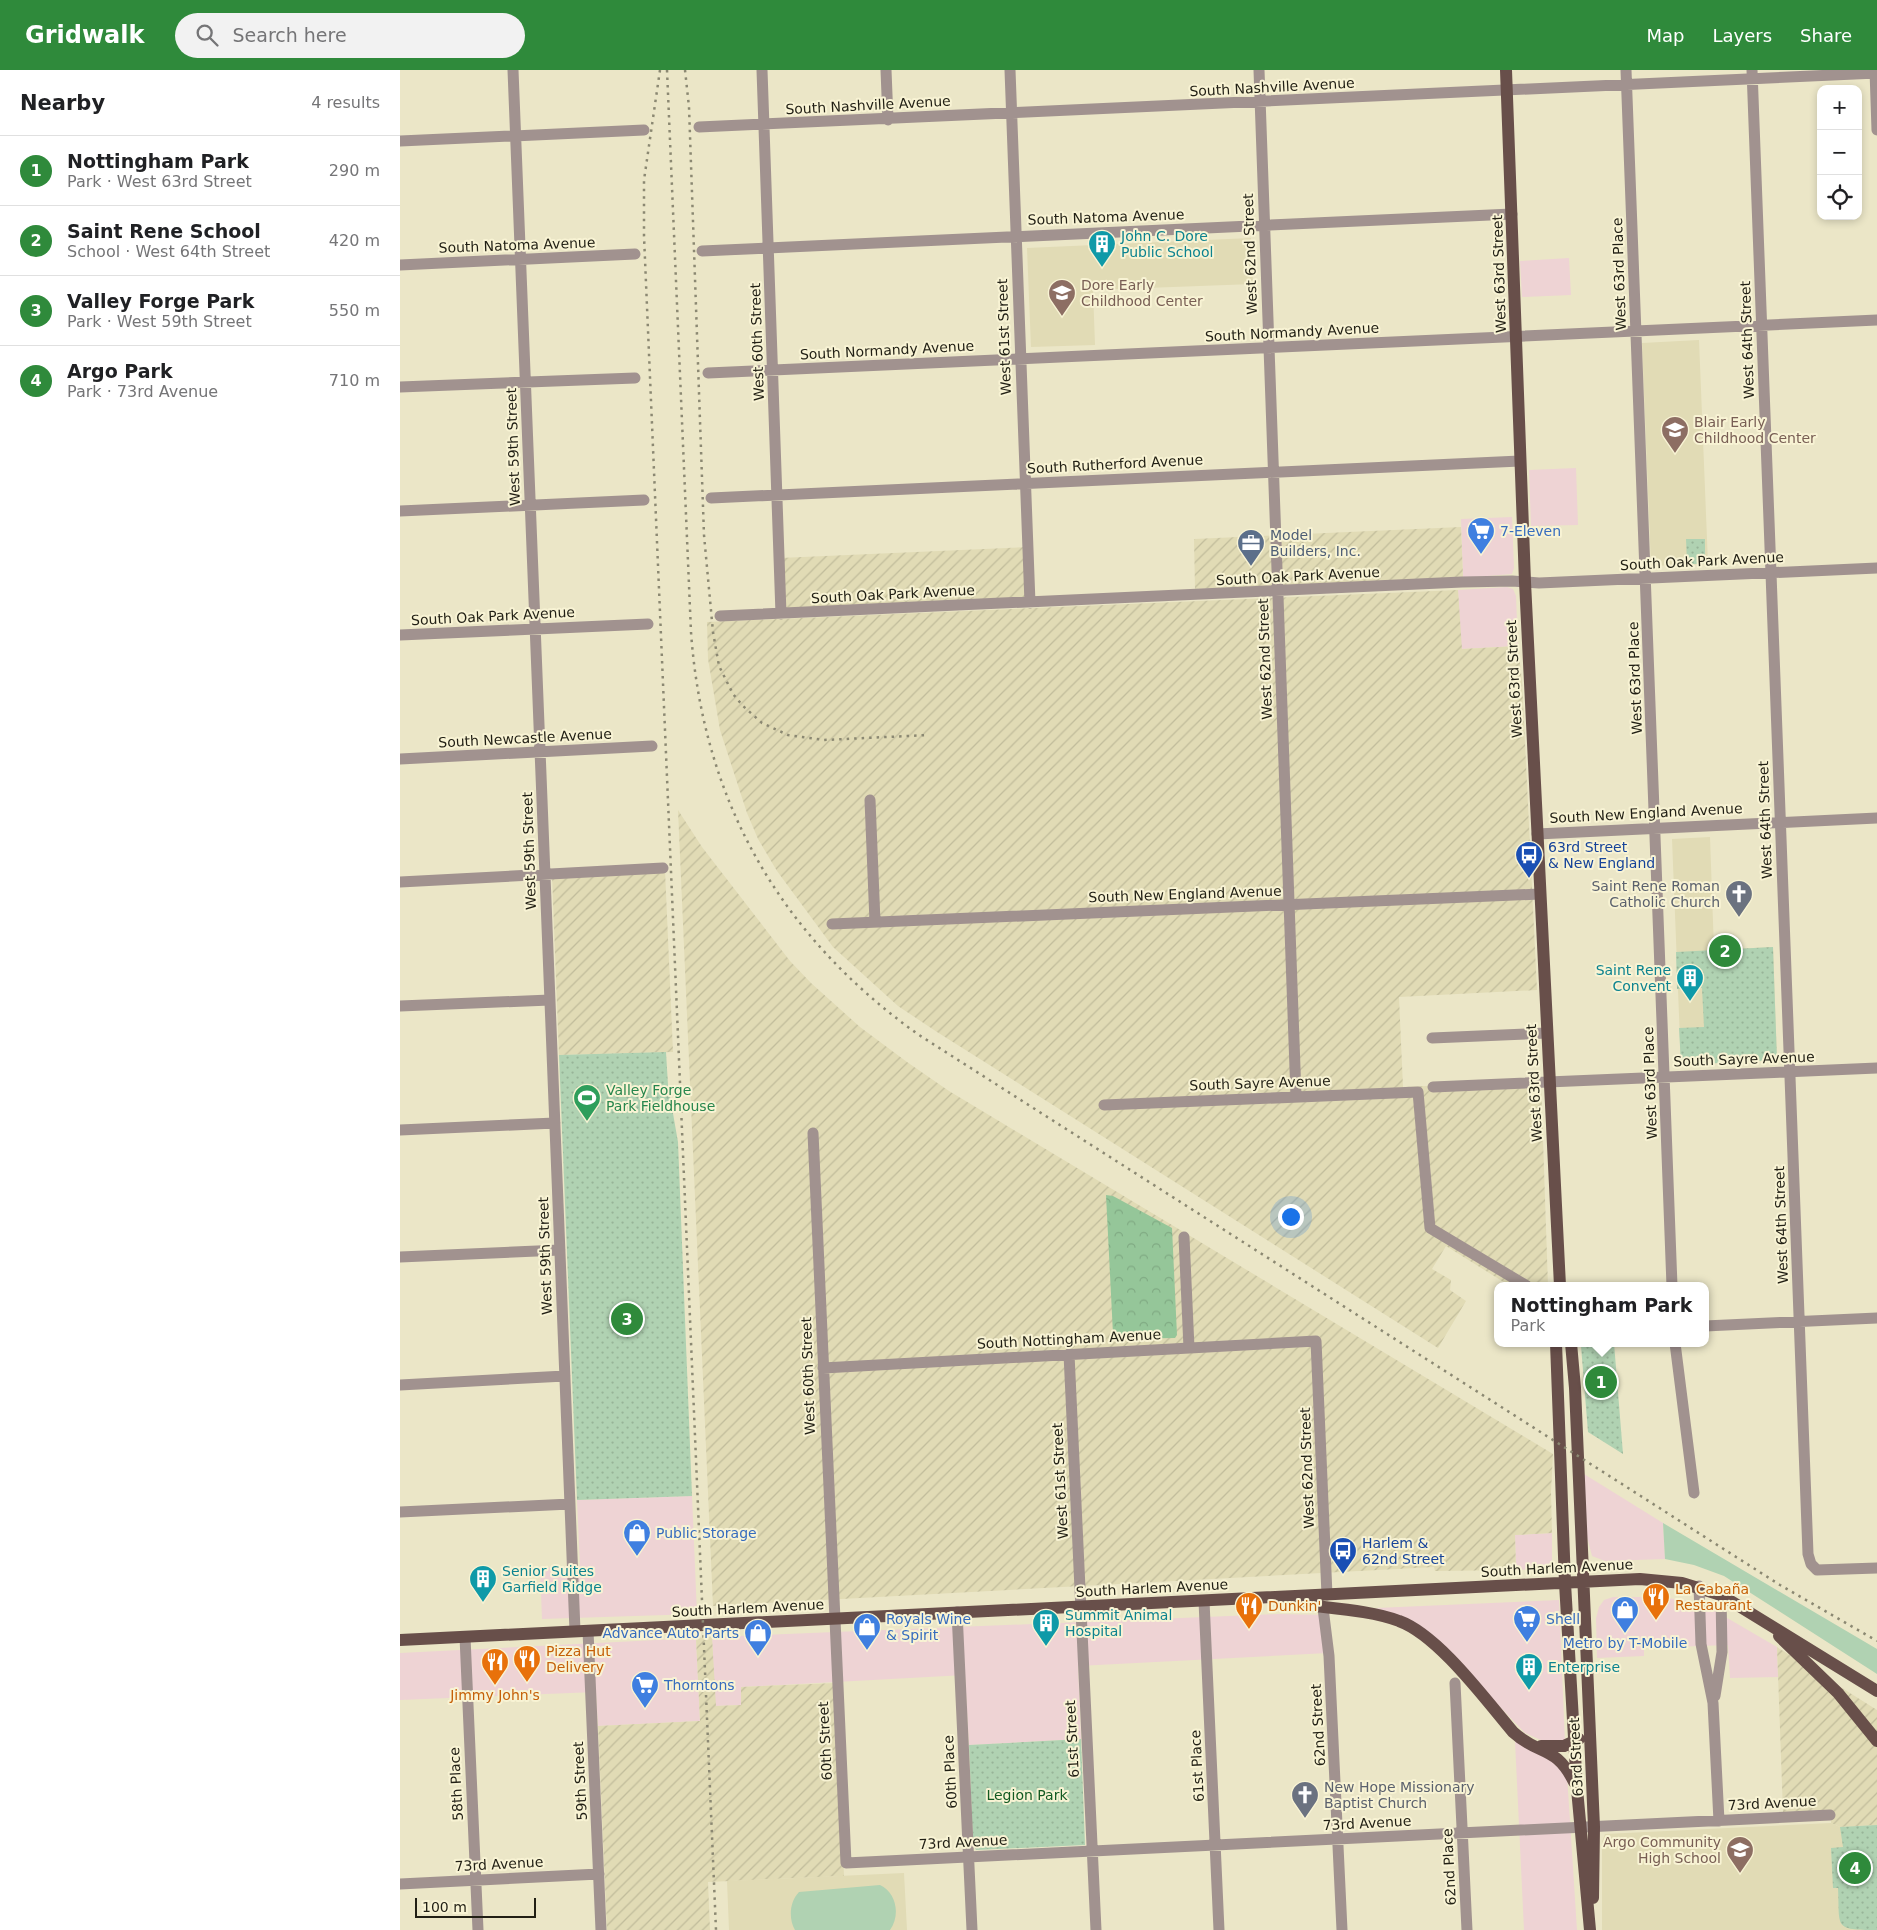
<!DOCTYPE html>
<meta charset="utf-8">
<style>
body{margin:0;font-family:"DejaVu Sans",sans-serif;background:#f2f2f2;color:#202124}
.controls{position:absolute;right:15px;top:15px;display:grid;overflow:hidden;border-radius:10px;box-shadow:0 2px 8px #0003}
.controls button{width:45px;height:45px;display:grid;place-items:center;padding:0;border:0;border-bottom:1px solid #e0e0e0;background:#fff;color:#202124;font:25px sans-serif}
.scale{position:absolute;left:15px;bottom:12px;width:121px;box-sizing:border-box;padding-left:5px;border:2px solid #211f14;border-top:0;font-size:14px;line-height:18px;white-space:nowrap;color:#211f14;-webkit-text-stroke:4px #f8f3d4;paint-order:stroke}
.you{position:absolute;left:890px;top:1146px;width:18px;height:18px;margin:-12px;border:4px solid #fff;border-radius:50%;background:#1a73e8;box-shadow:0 0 0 8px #1a73e833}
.badge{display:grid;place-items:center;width:32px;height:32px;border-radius:50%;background:#2f8a3b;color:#fff;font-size:16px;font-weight:700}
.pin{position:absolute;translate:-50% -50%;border:2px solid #fff;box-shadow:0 1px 5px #0006}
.popup{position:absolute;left:1094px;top:1212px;width:215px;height:65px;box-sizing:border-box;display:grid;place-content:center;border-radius:10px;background:#fff;filter:drop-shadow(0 1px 4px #0005);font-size:16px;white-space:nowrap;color:#757577}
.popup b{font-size:19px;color:#202124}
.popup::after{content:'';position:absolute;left:50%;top:100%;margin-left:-10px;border:10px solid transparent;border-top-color:#fff}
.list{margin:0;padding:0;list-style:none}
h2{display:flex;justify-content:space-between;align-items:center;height:65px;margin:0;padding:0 20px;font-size:21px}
h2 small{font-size:16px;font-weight:400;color:#757577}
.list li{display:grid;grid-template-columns:32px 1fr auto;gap:15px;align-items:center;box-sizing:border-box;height:70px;padding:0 20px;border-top:1px solid #e0e0e0}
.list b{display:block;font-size:19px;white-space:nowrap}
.list p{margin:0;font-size:16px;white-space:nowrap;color:#757577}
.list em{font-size:16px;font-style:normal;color:#757577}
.icon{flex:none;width:28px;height:28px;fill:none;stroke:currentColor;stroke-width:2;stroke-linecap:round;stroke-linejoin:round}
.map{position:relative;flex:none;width:1477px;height:1860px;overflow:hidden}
header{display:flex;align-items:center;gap:30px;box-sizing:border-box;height:70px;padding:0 25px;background:#2f8a3b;color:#fff}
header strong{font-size:24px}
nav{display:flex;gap:28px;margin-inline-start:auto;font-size:18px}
.search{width:350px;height:45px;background:#f2f2f2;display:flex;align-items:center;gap:12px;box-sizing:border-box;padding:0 18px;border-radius:28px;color:#757577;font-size:19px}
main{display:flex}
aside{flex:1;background:#fff}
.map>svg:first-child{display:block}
</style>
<header>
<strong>Gridwalk</strong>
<div class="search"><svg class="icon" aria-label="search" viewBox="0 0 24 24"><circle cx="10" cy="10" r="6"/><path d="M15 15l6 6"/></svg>Search here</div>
<nav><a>Map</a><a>Layers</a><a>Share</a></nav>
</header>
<main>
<aside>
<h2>Nearby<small>4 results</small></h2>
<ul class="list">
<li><span class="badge">1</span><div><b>Nottingham Park</b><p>Park · West 63rd Street</p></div><em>290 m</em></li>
<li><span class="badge">2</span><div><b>Saint Rene School</b><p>School · West 64th Street</p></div><em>420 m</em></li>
<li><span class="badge">3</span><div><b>Valley Forge Park</b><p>Park · West 59th Street</p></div><em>550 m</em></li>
<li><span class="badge">4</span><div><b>Argo Park</b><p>Park · 73rd Avenue</p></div><em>710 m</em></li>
</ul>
</aside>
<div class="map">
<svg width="1477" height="1860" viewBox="0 0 1477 1860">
<defs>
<pattern id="industrial-furrows" width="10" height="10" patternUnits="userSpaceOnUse" patternTransform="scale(1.25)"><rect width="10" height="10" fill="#e1dbb5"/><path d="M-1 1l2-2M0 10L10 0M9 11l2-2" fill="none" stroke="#c1bc9b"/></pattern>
<pattern id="forest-crowns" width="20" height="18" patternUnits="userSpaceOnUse" patternTransform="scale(1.25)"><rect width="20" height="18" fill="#95c699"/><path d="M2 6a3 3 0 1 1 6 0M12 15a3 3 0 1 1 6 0" fill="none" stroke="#80aa83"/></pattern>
<pattern id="park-dots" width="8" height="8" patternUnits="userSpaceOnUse" patternTransform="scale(1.25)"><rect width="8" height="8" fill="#b0d2b2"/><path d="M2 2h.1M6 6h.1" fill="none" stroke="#97b498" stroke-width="1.8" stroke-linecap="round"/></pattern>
</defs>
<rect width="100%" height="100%" fill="#ebe6c7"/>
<path fill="#eed3d4" d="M1169,188L1171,225L1122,227L1120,191Z
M1176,398L1178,455L1131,456L1129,400Z
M1112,447L1114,498L1112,504L1063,508L1061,449Z
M1107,517L1113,519L1116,526L1118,576L1061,579L1058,520Z
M1184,1404L1263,1453L1265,1489L1205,1491L1192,1486L1187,1467Z
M292,1426L297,1544L142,1549L140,1498L180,1496L177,1430Z
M1152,1463V1491L1146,1496L1135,1499L1116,1500L1115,1465Z
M1213,1527H1258L1284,1530L1310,1538L1377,1577L1378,1607L1330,1608L1328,1575L1244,1578V1586L1197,1588L1196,1548L1199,1537L1204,1530Z
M1159,1530L1165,1673L1150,1674L1125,1663L1081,1617L1007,1549L976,1538Z
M879,1544L926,1545L928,1583L678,1596L681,1669L569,1675L565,1605L341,1617V1635L315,1636L312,1567Z
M296,1568L300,1651L198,1656L196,1622L0,1630V1583Z
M1115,1671L1155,1689L1167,1705L1177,1860H1124Z"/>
<path fill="url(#industrial-furrows)" d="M1061,457L1063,508L795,519L794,469Z
M627,477L629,527L383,539L380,488Z
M1058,520L1062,579L1118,576L1122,611L1137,920L999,927L1003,1017L1141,1011L1148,1216H1110L1046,1176L1032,1199L1051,1210L1050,1220L1066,1231L1038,1278L537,962L498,936L433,877L377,801L358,769L347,743L320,660L308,589L307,552Z
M278,740L302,777L390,891L411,913L460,957L507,992L549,1021L1153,1384L1151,1422L1152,1463L1115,1465L1116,1500L1035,1501L1034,1497L313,1536Z
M265,800L273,982L159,985L152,805Z
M312,1567L316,1636L341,1635V1617L436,1613L444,1806L308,1812L310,1860H207L198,1656L300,1651L296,1568Z
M1377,1577L1477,1640V1755L1440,1757L1431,1753V1740L1383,1742Z"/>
<path fill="#e1dbb5" d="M851,168L853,214L693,220L695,275L631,277L627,178Z
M1299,270L1308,494L1251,496L1242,273Z
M1310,767L1314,880L1373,877L1377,990L1281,995L1272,769Z
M1431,1753L1440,1757L1477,1755V1860H1202V1772L1205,1764Z
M504,1803L507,1860H329L327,1811Z"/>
<path fill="#b0d2b2" d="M1263,1453L1477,1579V1604L1324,1506L1294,1495L1265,1489Z
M480,1815C496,1822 501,1845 490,1860H395C388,1848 390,1831 399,1822Z"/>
<path fill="url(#forest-crowns)" d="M706,1125L713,1126L772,1158L777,1265L775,1268L716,1269L713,1264Z"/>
<path fill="url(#park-dots)" d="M1286,469H1305V494H1290L1287,492Z
M1373,877L1377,990L1281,995L1279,958L1304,957L1302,918L1277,919L1276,882Z
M266,982L268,1015L278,1072L292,1426L177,1430L159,985Z
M1183,1273H1214L1223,1384L1188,1362L1181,1276Z
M681,1669L685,1775L576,1780L573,1774L569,1675Z
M1477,1755V1860C1433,1860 1440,1858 1438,1818H1433L1431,1778L1443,1777L1440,1757Z"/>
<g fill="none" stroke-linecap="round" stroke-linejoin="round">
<path stroke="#a1928f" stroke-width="11" d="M113,0L175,1561
M362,0L381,544
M486,0L488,50
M610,0L630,533
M859,0L896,1026
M1226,0L1272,1216
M1352,0L1408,1484L1411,1494L1417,1500L1477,1498
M1475,0L1477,60
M299,57L1477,3
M0,71L244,60
M302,181L1112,144
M0,195L235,184
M308,303L1477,250
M0,317L235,308
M311,428L1120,391
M0,441L244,430
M320,546L1062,512L1112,511L1139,513L1477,498
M0,565L248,554
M0,689L252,676
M470,730L475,852
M1137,764L1477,748
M0,812L263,798
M432,854L1140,824
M0,936L150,930
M1032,968L1147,963
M1033,1017L1477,998
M704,1035L1018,1022L1030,1158L1127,1216
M0,1060L155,1053
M413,1063L446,1793L1430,1745
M784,1167L789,1278
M0,1187L160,1180
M1305,1256L1477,1248
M1275,1273L1294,1423
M669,1284L696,1860
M423,1298L916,1271L927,1525
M0,1315L165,1306
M0,1442L170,1434
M1299,1516L1301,1574L1313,1633L1319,1751
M804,1531L819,1860
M923,1538L929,1586L942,1860
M557,1542L572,1860
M188,1561L201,1860
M65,1567L78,1860
M1055,1613L1067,1860
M1315,1626L1322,1582L1321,1525
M0,1814L199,1804"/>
<path stroke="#684f4a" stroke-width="12" d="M1106,0L1125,512L1160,1216
M1156,1273L1165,1513L1177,1719L1190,1860
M1171,1273L1175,1318L1194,1757L1193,1828
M886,1532C920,1538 968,1539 999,1551C1038,1565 1085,1629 1113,1662C1139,1686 1156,1675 1174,1712
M1379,1566L1438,1623L1477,1671
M0,1570L1240,1509L1282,1513L1321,1525L1477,1621
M1141,1676H1164L1179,1669"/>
<path stroke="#8b8872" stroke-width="2.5" stroke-dasharray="2.5 5" stroke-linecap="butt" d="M260,0L244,110V166L316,1860
M267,0L291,562C303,731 380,866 519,965L1380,1515L1477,1571
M285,0L289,37L304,465L313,562L319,596L333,624L343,636L362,653L388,665L424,670L528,665"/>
</g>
<defs>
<symbol id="building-pin" viewBox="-11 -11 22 30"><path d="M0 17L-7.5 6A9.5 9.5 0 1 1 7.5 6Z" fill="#0f9aa8" stroke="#f8f3d4"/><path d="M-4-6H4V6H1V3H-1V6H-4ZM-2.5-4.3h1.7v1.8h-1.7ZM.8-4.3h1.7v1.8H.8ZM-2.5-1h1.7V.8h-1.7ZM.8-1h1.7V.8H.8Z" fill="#fff"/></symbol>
<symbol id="school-pin" viewBox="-11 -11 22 30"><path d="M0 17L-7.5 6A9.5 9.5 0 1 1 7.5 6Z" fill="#8d6e63" stroke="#f8f3d4"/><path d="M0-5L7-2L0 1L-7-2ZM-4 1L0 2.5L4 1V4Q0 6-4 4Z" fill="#fff"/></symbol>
<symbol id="supermarket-pin" viewBox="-11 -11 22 30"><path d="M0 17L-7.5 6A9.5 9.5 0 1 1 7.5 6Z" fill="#3f7fe0" stroke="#f8f3d4"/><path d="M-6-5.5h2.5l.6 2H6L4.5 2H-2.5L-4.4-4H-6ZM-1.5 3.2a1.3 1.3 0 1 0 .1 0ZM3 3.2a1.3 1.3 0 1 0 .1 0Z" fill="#fff"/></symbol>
<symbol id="office-pin" viewBox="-11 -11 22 30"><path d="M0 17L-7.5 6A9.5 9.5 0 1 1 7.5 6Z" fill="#5c6f8a" stroke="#f8f3d4"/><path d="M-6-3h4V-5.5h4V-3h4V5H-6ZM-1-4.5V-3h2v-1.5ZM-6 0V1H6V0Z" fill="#fff"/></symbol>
<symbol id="bus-pin" viewBox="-11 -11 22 30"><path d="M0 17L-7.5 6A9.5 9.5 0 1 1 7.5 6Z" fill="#1a4fb4" stroke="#f8f3d4"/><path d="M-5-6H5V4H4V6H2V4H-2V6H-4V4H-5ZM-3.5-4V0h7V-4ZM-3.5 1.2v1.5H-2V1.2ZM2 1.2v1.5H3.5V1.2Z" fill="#fff"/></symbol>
<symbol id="church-pin" viewBox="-11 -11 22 30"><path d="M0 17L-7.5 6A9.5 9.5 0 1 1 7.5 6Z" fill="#6b7280" stroke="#f8f3d4"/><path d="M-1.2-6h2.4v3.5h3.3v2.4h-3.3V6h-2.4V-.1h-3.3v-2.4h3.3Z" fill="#fff"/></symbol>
<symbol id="stadium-pin" viewBox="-11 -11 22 30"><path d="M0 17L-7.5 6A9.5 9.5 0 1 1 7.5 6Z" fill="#2e9e5b" stroke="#f8f3d4"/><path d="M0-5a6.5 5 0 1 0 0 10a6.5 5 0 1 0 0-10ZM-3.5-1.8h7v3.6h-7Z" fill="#fff"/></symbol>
<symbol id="shop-pin" viewBox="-11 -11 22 30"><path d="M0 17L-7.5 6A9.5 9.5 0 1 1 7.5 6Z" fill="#3f7fe0" stroke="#f8f3d4"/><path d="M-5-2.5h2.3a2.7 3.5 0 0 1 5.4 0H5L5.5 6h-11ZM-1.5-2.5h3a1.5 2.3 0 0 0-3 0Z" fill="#fff"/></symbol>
<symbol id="restaurant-pin" viewBox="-11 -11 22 30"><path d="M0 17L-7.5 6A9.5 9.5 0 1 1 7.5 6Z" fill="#e8710a" stroke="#f8f3d4"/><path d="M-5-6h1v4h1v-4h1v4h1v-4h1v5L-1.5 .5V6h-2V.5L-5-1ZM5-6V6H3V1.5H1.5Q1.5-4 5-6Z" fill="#fff"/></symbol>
</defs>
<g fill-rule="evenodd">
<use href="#building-pin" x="686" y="158" width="32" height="43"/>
<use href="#school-pin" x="646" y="207" width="32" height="43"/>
<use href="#school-pin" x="1259" y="344" width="32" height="43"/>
<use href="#supermarket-pin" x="1065" y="445" width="32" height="43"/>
<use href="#office-pin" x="835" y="457" width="32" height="43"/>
<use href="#bus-pin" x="1113" y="769" width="32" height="43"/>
<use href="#church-pin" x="1323" y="808" width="32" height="43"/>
<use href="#building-pin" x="1274" y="892" width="32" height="43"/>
<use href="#stadium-pin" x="171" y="1012" width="32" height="43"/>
<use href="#shop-pin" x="221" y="1447" width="32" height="43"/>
<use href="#bus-pin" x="927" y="1465" width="32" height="43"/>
<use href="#building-pin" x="67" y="1493" width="32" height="43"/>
<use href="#restaurant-pin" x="1240" y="1511" width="32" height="43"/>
<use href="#restaurant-pin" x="833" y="1520" width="32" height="43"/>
<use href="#shop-pin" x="1209" y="1524" width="32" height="43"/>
<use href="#supermarket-pin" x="1111" y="1533" width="32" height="43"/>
<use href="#building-pin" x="630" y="1537" width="32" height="43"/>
<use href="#shop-pin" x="451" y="1541" width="32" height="43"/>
<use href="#shop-pin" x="342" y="1547" width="32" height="43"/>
<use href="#restaurant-pin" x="111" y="1573" width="32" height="43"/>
<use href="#restaurant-pin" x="79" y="1576" width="32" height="43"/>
<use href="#building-pin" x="1113" y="1581" width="32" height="43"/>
<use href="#supermarket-pin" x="229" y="1599" width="32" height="43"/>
<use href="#church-pin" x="889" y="1709" width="32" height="43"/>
<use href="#school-pin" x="1324" y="1764" width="32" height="43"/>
</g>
<g text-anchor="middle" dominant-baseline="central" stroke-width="4" stroke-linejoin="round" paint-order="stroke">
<g font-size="14" fill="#211f14" stroke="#f8f3d4">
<text transform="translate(872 17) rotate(-3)">South Nashville Avenue</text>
<text transform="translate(468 35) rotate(-3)">South Nashville Avenue</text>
<text transform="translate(706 147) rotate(-2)">South Natoma Avenue</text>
<text transform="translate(117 175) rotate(-2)">South Natoma Avenue</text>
<text transform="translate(850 184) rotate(-92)">West 62nd Street</text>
<text transform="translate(1099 204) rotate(-92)">West 63rd Street</text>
<text transform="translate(1219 204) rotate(-92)">West 63rd Place</text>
<text transform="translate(892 262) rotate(-3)">South Normandy Avenue</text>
<text transform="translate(604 267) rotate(-92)">West 61st Street</text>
<text transform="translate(1347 270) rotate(-92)">West 64th Street</text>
<text transform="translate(357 272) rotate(-92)">West 60th Street</text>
<text transform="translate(487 280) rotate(-3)">South Normandy Avenue</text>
<text transform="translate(113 377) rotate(-92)">West 59th Street</text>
<text transform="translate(715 394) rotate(-3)">South Rutherford Avenue</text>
<text transform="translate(1302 491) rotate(-3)">South Oak Park Avenue</text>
<text transform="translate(898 506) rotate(-3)">South Oak Park Avenue</text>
<text transform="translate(493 524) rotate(-3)">South Oak Park Avenue</text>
<text transform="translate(93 546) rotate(-3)">South Oak Park Avenue</text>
<text transform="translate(865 589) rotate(-92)">West 62nd Street</text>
<text transform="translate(1235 608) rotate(-92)">West 63rd Place</text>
<text transform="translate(1114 609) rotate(-93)">West 63rd Street</text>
<text transform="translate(125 668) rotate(-3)">South Newcastle Avenue</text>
<text transform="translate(1246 743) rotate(-3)">South New England Avenue</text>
<text transform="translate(1365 750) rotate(-92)">West 64th Street</text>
<text transform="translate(129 781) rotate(-92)">West 59th Street</text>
<text transform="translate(785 824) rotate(-2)">South New England Avenue</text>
<text transform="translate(1344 989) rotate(-2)">South Sayre Avenue</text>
<text transform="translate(860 1013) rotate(-2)">South Sayre Avenue</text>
<text transform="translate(1134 1013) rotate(-93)">West 63rd Street</text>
<text transform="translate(1250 1013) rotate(-92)">West 63rd Place</text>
<text transform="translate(1381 1155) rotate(-92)">West 64th Street</text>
<text transform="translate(145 1186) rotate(-92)">West 59th Street</text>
<text transform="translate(669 1269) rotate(-3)">South Nottingham Avenue</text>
<text transform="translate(408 1306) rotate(-92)">West 60th Street</text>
<text transform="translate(907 1398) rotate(-92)">West 62nd Street</text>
<text transform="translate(660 1411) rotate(-93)">West 61st Street</text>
<text transform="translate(1157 1498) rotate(-3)">South Harlem Avenue</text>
<text transform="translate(752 1518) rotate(-3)">South Harlem Avenue</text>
<text transform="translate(348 1538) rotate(-3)">South Harlem Avenue</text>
<text transform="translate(918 1655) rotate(-93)">62nd Street</text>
<text transform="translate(672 1669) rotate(-93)">61st Street</text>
<text transform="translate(425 1671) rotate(-93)">60th Street</text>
<text transform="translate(1176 1687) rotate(-93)">63rd Street</text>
<text transform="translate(797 1696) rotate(-93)">61st Place</text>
<text transform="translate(550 1702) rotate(-93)">60th Place</text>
<text transform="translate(180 1711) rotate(-93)">59th Street</text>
<text transform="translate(56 1714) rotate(-93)">58th Place</text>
<text transform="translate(1372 1733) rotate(-3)">73rd Avenue</text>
<text transform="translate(967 1753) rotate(-3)">73rd Avenue</text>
<text transform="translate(563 1772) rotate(-3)">73rd Avenue</text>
<text transform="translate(99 1794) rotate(-3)">73rd Avenue</text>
<text transform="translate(1049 1797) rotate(-93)">62nd Place</text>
</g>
<g font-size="14" fill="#0d838f" stroke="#f8f3d4" text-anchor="start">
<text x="721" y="166">John C. Dore<tspan x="721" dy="16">Public School</tspan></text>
<text x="1271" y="900" text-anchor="end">Saint Rene<tspan x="1271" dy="16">Convent</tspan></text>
<text x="102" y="1501">Senior Suites<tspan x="102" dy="16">Garfield Ridge</tspan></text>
<text x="665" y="1545">Summit Animal<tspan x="665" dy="16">Hospital</tspan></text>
<text x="1148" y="1597">Enterprise</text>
</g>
<g font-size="14" fill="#785e54" stroke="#f8f3d4" text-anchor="start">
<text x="681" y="215">Dore Early<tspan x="681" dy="16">Childhood Center</tspan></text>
<text x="1294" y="352">Blair Early<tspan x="1294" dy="16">Childhood Center</tspan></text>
<text x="1321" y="1772" text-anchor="end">Argo Community<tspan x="1321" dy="16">High School</tspan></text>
</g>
<g font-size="14" fill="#366cbe" stroke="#f8f3d4" text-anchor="start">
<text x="1100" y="461">7-Eleven</text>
<text x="256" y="1463">Public Storage</text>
<text x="486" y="1549">Royals Wine<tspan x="486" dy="16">&amp; Spirit</tspan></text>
<text x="1146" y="1549">Shell</text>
<text x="339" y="1563" text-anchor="end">Advance Auto Parts</text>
<text x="1225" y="1573" text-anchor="middle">Metro by T-Mobile</text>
<text x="264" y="1615">Thorntons</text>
</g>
<g font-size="14" fill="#4e5e75" stroke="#f8f3d4" text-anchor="start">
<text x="870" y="465">Model<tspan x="870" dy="16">Builders, Inc.</tspan></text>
</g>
<g font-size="14" fill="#164399" stroke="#f8f3d4" text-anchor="start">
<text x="1148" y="777">63rd Street<tspan x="1148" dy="16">&amp; New England</tspan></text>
<text x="962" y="1473">Harlem &amp;<tspan x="962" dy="16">62nd Street</tspan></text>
</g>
<g font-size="14" fill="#5b616d" stroke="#f8f3d4" text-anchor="end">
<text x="1320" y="816">Saint Rene Roman<tspan x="1320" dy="16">Catholic Church</tspan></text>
<text x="924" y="1717" text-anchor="start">New Hope Missionary<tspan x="924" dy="16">Baptist Church</tspan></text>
</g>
<g font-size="14" fill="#27864d" stroke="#f8f3d4" text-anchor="start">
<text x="206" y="1020">Valley Forge<tspan x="206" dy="16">Park Fieldhouse</tspan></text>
</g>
<g font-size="14" fill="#c56008" stroke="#f8f3d4" text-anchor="start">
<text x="1275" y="1519">La Cabaña<tspan x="1275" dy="16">Restaurant</tspan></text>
<text x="868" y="1536">Dunkin'</text>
<text x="146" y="1581">Pizza Hut<tspan x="146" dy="16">Delivery</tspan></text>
<text x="95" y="1625" text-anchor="middle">Jimmy John's</text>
</g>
<g font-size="14" fill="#135a22" stroke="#f8f3d4">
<text x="627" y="1725">Legion Park</text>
</g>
</g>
</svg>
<div class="controls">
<button>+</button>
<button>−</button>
<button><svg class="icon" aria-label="locate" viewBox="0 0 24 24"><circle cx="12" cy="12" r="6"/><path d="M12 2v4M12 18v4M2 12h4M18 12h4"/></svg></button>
</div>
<div class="scale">100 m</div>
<div class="you"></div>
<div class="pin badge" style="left:1201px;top:1312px">1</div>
<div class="popup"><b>Nottingham Park</b>Park</div>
<div class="pin badge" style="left:1325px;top:881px">2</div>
<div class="pin badge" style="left:227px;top:1249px">3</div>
<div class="pin badge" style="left:1455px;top:1798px">4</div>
</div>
</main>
